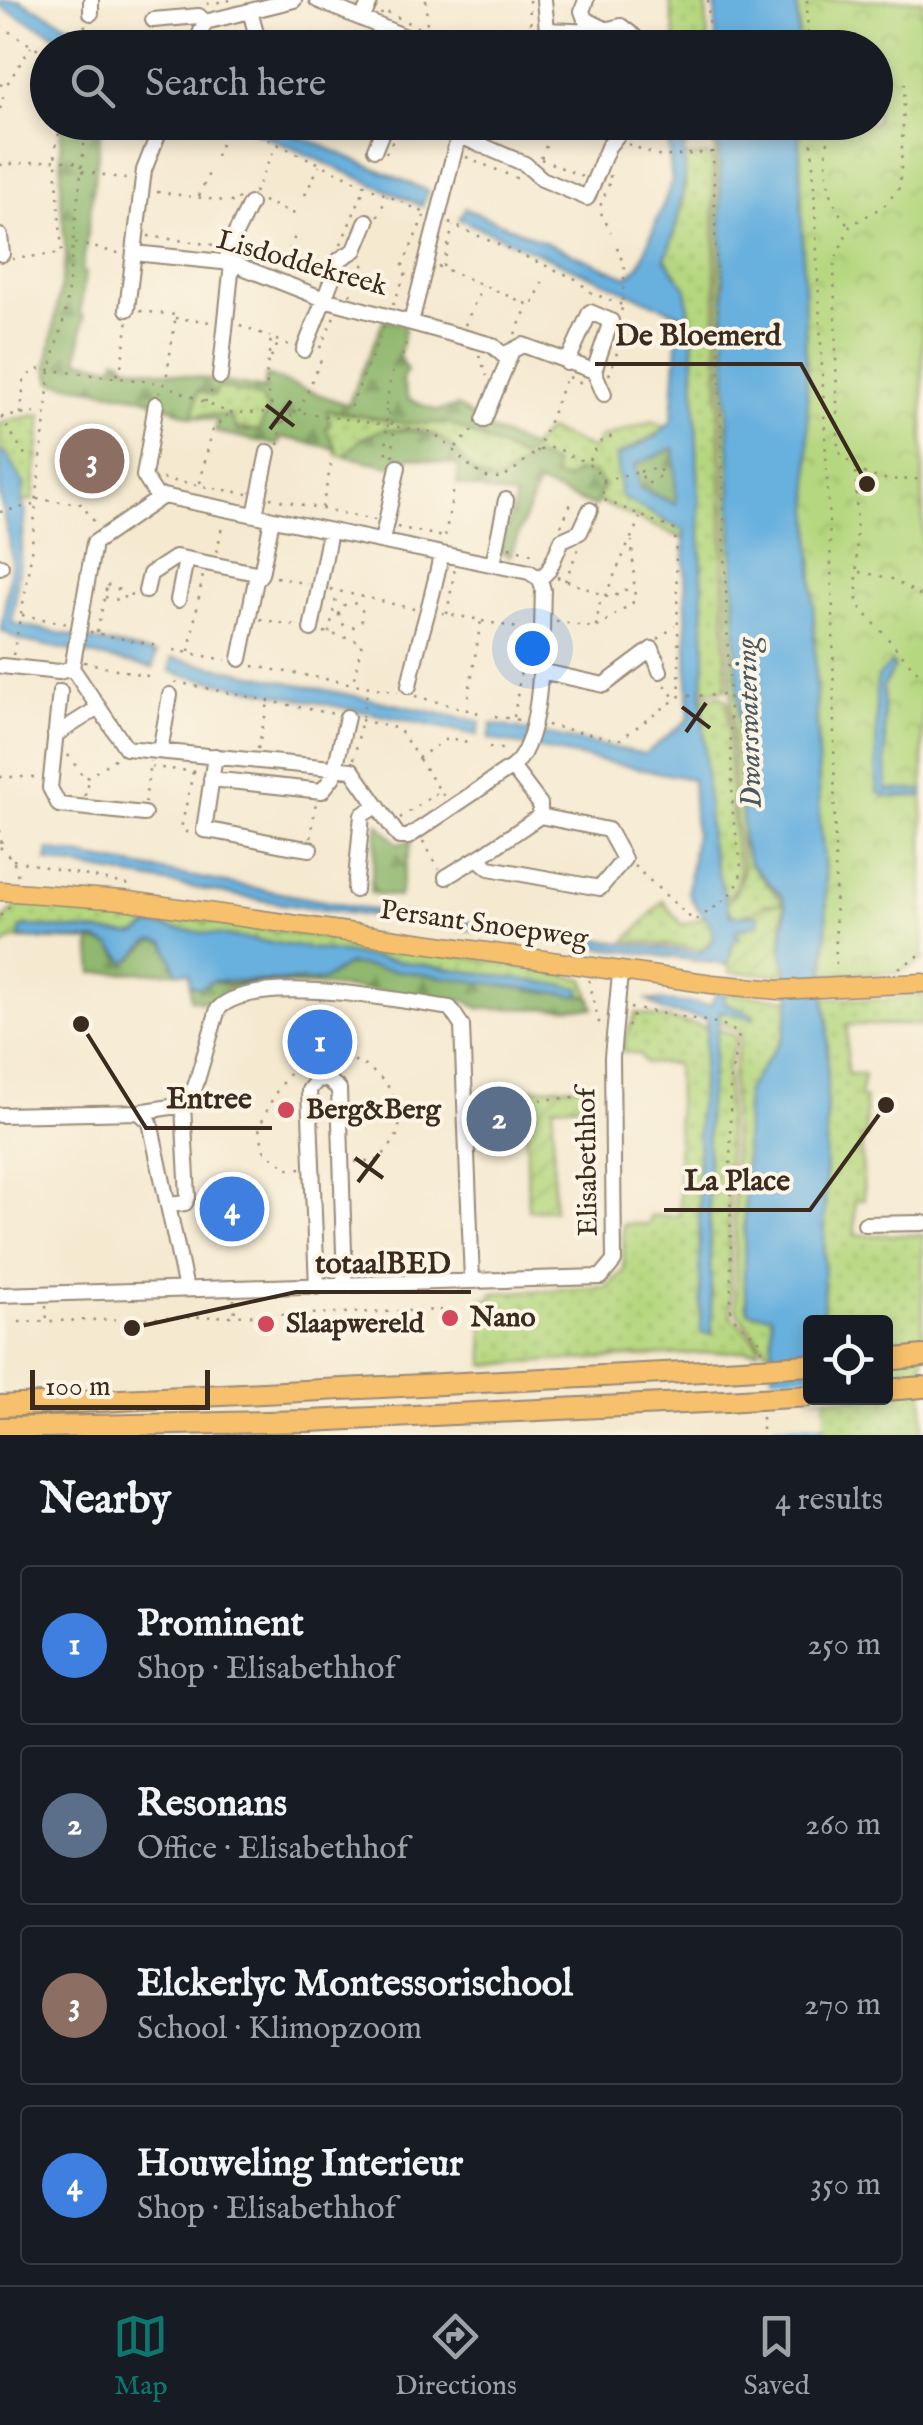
<!DOCTYPE html>
<meta charset="utf-8">
<style>
body{margin:0;font-family:"IM FELL English",serif;background:#20242c;color:#f1f3f6}
.controls{position:absolute;right:30px;bottom:30px;display:grid;overflow:hidden;border-radius:10px;box-shadow:0 5px 15px #0003}
.controls button{width:90px;height:90px;display:grid;place-items:center;padding:0;border:0;border-bottom:2px solid #363941;background:#171b24;color:#f1f3f6;font:50px sans-serif}
.scale{position:absolute;left:30px;bottom:25px;width:180px;box-sizing:border-box;padding-left:10px;border:5px solid #3b2a1e;border-top:0;font-size:28px;line-height:35px;white-space:nowrap;color:#3b2a1e;-webkit-text-stroke:8px #fcf5e5;paint-order:stroke}
.you{position:absolute;left:532px;top:648px;width:35px;height:35px;margin:-25px;border:8px solid #fff;border-radius:50%;background:#1a73e8;box-shadow:0 0 0 15px #1a73e833}
.badge{display:grid;place-items:center;width:65px;height:65px;border-radius:50%;background:#0f766e;color:#fff;font-size:32px;font-weight:700}
.pin{position:absolute;translate:-50% -50%;border:5px solid #fff;box-shadow:0 2px 10px #0006}
.list{margin:0;padding:0;list-style:none}
h2{display:flex;justify-content:space-between;align-items:center;height:130px;margin:0;padding:0 40px;font-size:42px}
h2 small{font-size:32px;font-weight:400;color:#9ea1a6}
.list li{display:grid;grid-template-columns:65px 1fr auto;gap:30px;align-items:center;box-sizing:border-box;height:160px;margin:0 20px 20px;padding:0 20px;border:2px solid #363941;border-radius:10px}
.list b{display:block;font-size:38px;white-space:nowrap}
.list p{margin:0;font-size:32px;white-space:nowrap;color:#9ea1a6}
.list em{font-size:32px;font-style:normal;color:#9ea1a6}
.icon{flex:none;width:55px;height:55px;fill:none;stroke:currentColor;stroke-width:2;stroke-linecap:round;stroke-linejoin:round}
.map{position:relative;flex:none;width:923px;height:1435px;overflow:hidden}
.search{position:absolute;background:#171b24;box-shadow:0 5px 15px #0003;left:30px;right:30px;top:30px;height:110px;display:flex;align-items:center;gap:25px;box-sizing:border-box;padding:0 35px;border-radius:55px;color:#9ea1a6;font-size:38px}
.sheet{height:850px;background:#171b24}
nav{display:flex;justify-content:space-around;align-items:center;box-sizing:border-box;height:140px;border-top:2px solid #363941;background:#171b24;font-size:28px;color:#9ea1a6}
nav a{display:grid;justify-items:center;gap:5px}
nav .on{color:#0f766e}
.map>svg:first-child{display:block}
</style>
<div class="map">
<svg width="923" height="1435" viewBox="0 0 923 1435">
<defs>
<pattern id="grass-dots" width="8" height="8" patternUnits="userSpaceOnUse" patternTransform="scale(2.5)"><rect width="8" height="8" fill="#b5d77f"/><path d="M2 2h.1M6 6h.1" fill="none" stroke="#9db96d" stroke-width="1.8" stroke-linecap="round"/></pattern>
<pattern id="forest-firs" width="22" height="20" patternUnits="userSpaceOnUse" patternTransform="scale(2.5)"><rect width="22" height="20" fill="#90b86e"/><path d="M5 1l3.5 6h-7zM16 11l3.5 6h-7z" fill="#77965a"/></pattern>
<pattern id="park-crowns" width="20" height="18" patternUnits="userSpaceOnUse" patternTransform="scale(2.5)"><rect width="20" height="18" fill="#b5d77f"/><path d="M2 6a3 3 0 1 1 6 0M12 15a3 3 0 1 1 6 0" fill="none" stroke="#9db96d"/></pattern>
<pattern id="garden-furrows" width="10" height="10" patternUnits="userSpaceOnUse" patternTransform="scale(2.5)"><rect width="10" height="10" fill="#b5d77f"/><path d="M-1 1l2-2M0 10L10 0M9 11l2-2" fill="none" stroke="#9db96d"/></pattern>
</defs>
<rect width="100%" height="100%" fill="#fcf5e5"/>
<filter id="ink" filterUnits="userSpaceOnUse"><feTurbulence type="fractalNoise" baseFrequency=".01" numOctaves="2"/><feDisplacementMap in="SourceGraphic" scale="20" xChannelSelector="R" yChannelSelector="G"/><feConvolveMatrix kernelMatrix="1 2 1 2 8 2 1 2 1" color-interpolation-filters="sRGB"/></filter>
<filter id="wash" filterUnits="userSpaceOnUse"><feTurbulence type="fractalNoise" baseFrequency=".0048" numOctaves="4" result="noise"/><feDisplacementMap in="SourceGraphic" scale="40" xChannelSelector="R" yChannelSelector="G"/><feGaussianBlur stdDeviation="2.25" result="paint"/><feColorMatrix in="noise" values="0 0 0 0 0 0 0 0 0 0 0 0 0 0 0 0 0 1.4 0 .05"/><feComposite in="paint" operator="in"/></filter>
<g filter="url(#wash)">
<rect width="100%" height="100%" fill="#f5e9d0"/>
<path fill="url(#grass-dots)" stroke="#78804e" stroke-width="2.5" d="M670,0H706L708,47H676Z
M714,123H718L743,843L750,864L784,903L734,917L725,904C755,880 738,846 735,814Z
M708,155L712,160L727,689L702,692L705,657L693,339L686,288L665,259C678,227 689,192 684,157Z
M219,387L260,397L268,410L259,430C232,433 214,412 193,417L197,390Z
M326,410L402,423H449L522,458L547,430L594,449L599,438L653,421L667,428L618,455L621,497L684,531V539L597,501L603,486L576,472L566,480L554,477L535,457C524,465 510,480 496,482C471,485 463,458 449,445C417,416 370,430 344,456L337,454L326,429Z
M42,414L33,500L21,503C25,483 13,471 6,452L0,453V422Z
M720,696L728,701L732,816L740,875L732,894L724,899L710,844L702,697Z
M28,896L512,964L584,979L590,997L580,996V989L151,925L136,935L30,926L21,928L31,936L91,941L13,939L0,948V923L19,904L26,905Z
M663,901L682,925L707,916L714,936L704,950L627,940Z
M724,993L791,999L783,1037L746,1091L744,1281L748,1311L771,1315L775,1349L766,1350L736,1311L732,1077L742,1033L719,1021L720,1010L753,1018L724,1003Z
M923,993V1025H847V1074H864L860,1097L865,1098L866,1137H861L864,1200H855V1235H923V1435H823V1398H886V1322H823L828,1022L822,998L885,1000Z
M636,1013L707,1027L698,1117L712,1334L707,1110L718,1028L737,1037L727,1070L731,1316L758,1343L759,1350L484,1365L482,1298H492V1293L607,1287L624,1271L623,1224H649L650,1216L680,1215L676,1064L645,1063L639,1054L620,1051Z"/>
<path fill="url(#forest-firs)" stroke="#667146" stroke-width="2.5" d="M61,123H102L82,272L85,273L80,315L84,316L78,360L114,366L116,358L121,359L126,365L264,389L266,375L348,405L384,319L405,326L399,357L407,370L402,380L408,399L437,411L458,406L486,428L534,449L522,458L449,423H402L327,410L330,425L326,429L337,449L281,437L278,445L215,432L217,421L198,417L202,414L230,416L238,432L259,430L268,410L260,397L219,387L213,396L198,391L193,417L143,397L51,382L47,367L66,255L61,204Z
M384,429C404,431 431,430 447,443C467,459 468,479 496,482L535,457L554,464V477L566,480L576,472L595,473L603,486L595,507L538,484L510,556L500,553L516,498L457,484L459,466L412,457L391,466L344,456L362,438Z
M674,448L675,453L677,504L639,488L635,464Z
M378,823L398,844L411,841L399,897L370,893Z
M153,939L165,943L177,972L93,973L90,940L111,946L120,958L132,960Z
M348,964L590,997L594,1008L481,1009L466,1001C424,996 253,973 223,992C219,995 216,1000 212,1004L191,999L190,985L201,988L212,981L225,984L322,981Z"/>
<path fill="url(#park-crowns)" stroke="#78804e" stroke-width="2.5" d="M797,0H923V960L898,973L821,974C831,924 826,873 820,823L799,123L876,122V48L799,47Z"/>
<path fill="url(#garden-furrows)" stroke="#78804e" stroke-width="2.5" d="M784,903L782,948L788,975L730,972L728,965L737,929L759,916L748,917L764,905Z
M593,1085L592,1104L553,1106L554,1210H528L526,1107H481L480,1091Z"/>
<path fill="#67b0de" stroke="#516d7e" stroke-width="2.5" fill-rule="evenodd" d="M0,0H19L114,47L78,46L0,7Z
M715,0H797L799,47H716Z
M236,123H269L428,191L422,206Z
M666,123H684C687,173 684,212 665,259L686,288L693,339L705,657L702,697L710,844L730,915L759,916V924L737,930L735,934L740,938L733,943L728,965L283,904L47,861L49,850L366,909L699,953C736,932 692,913 688,890L695,833L692,779L489,739L492,724L645,754L689,719L684,531L621,497L617,456L656,437L672,420L679,314L459,219L465,208L627,277L639,266L672,182ZM674,448L675,453L676,504L639,488L635,465Z
M718,123H799L820,823C825,862 828,903 826,943C825,972 821,993 828,1022L823,1322H810V1398H823V1435H775L771,1315L748,1312L744,1281L746,1091L783,1037L791,999L782,948L786,906L782,896L750,864L743,843Z
M5,452L24,484L22,503L26,512L12,623L156,654L153,668L19,640L1,630L12,559L0,496V453Z
M172,658L480,722L478,735L178,674L170,671Z
M891,663L894,668L883,687L887,790H923V796L886,797L877,791L876,691L878,677Z
M151,925L581,988L580,996L348,964L322,981H212L201,988L190,985L189,973L177,972L165,943C142,933 143,956 126,962L111,946L96,940L21,938L19,933L21,928L30,926L136,935Z
M716,992L724,993L725,1003L752,1014L754,1019L720,1011L707,1110L712,1334L701,1333L698,1117L708,1019L665,1012L648,1000L711,1005Z"/>
<path fill="#f5e9d0" d="M810,1376V1398H824L825,1424L770,1426V1377Z"/>
</g>
<g filter="url(#ink)">
<g fill="none" stroke-linecap="round" stroke-linejoin="round">
<defs>
<path id="minor" d="M91,0V13
M317,0L432,48
M544,0L547,30L596,32L621,26L634,36L636,48
M586,0L582,11L585,19L603,28
M250,11L260,48
M362,19L371,0
M153,20L199,16L205,22
M194,48L205,22L294,0
M458,135L525,164L542,179L587,198L608,147L628,122
M375,149L386,122
M0,236L2,254
M134,253L232,263L324,299L492,345L503,355L523,345L594,371L611,321L590,312L567,363
M227,263L229,247L250,204
M127,309L144,170L163,122
M411,322L462,122
M304,350L340,259L355,250L367,221
M594,371L604,394
M220,377L232,263
M156,404L144,476L158,498
M484,420L511,353
M255,515L268,452
M382,541L398,467
M493,564L506,500
M0,567L1,566
M540,579L549,570L562,540L580,532L590,510
M146,591L150,574L176,557L186,559
M178,600L186,559L261,574L272,519
M311,629L330,531
M240,659L256,580L261,574
M2,666L59,672L72,668L94,543L163,496L529,572L540,579L543,590C541,630 546,742 512,767L408,837H399L352,770L126,748L72,668
M540,671L604,685L652,649L660,671
M409,686C418,639 433,600 441,554
M60,692L50,788L59,805L144,814
M55,735L98,708
M160,751L170,695
M215,756L204,830C241,834 273,845 310,849
M512,767L540,804V816
M211,779L322,791L333,777L347,717
M540,816L608,830L624,859L600,888L489,868L482,862L484,854Z
M446,877L484,854
M355,890L362,815L376,806
M139,1112L150,1122L186,1289
M0,1115L139,1112L183,1105L195,1087L218,1009C253,972 400,1000 450,1008L462,1026L472,1281
M170,1205L185,1203L188,1197L183,1105
M865,1224L923,1223
M317,1287L309,1090L317,1080L327,1079L339,1089L345,1285
M0,1295L601,1277L614,1261L612,1057L620,974"/>
<path id="major" d="M0,891L122,900L712,984L778,990L923,983"/>
<path id="highway" d="M886,1360L923,1356
M886,1390L923,1387
M0,1406L724,1370
M0,1428L310,1421L725,1401"/>
</defs>
<use href="#minor" stroke="#988a77" stroke-width="18"/>
<use href="#major" stroke="#988a77" stroke-width="21"/>
<use href="#highway" stroke="#988a77" stroke-width="24"/>
<path stroke="#988a77" stroke-width="2.5" stroke-dasharray="2.5 8" stroke-linecap="butt" d="M426,0L427,28
M529,0L532,48
M708,0L710,48
M807,0L808,48
M207,4L231,0
M381,15L383,10L427,32
M0,26L48,56
M274,42L286,48
M83,48L85,24
M174,48L180,30
M599,48L622,44
M905,83L900,187L885,205L850,226L834,262L838,451C867,483 882,480 923,479
M0,84L5,87L31,47
M0,109L5,89
M230,122L423,212
M811,122L833,611L836,972
M836,122C818,148 826,204 849,225
M628,144L661,157L712,152
M386,153L403,122
M216,156L229,125
M466,157L523,181
M541,158L556,122
M541,159L583,177
M0,165L56,160L82,163
M82,171L131,180
M609,176L612,177L599,209L611,232
M157,192L232,202L235,197L239,199
M254,193L276,146
M305,195L319,166
M199,196L209,173
M263,201L297,215
M378,216L387,196
M449,223L574,278L592,293L622,305
M148,236L214,245
M75,243L122,254
M341,244L365,187
M617,247L625,269L621,317
M242,248L283,264
M12,259L62,253L55,149L62,122
M438,266L532,306L543,281
M443,267L453,226
M281,269L296,234
M350,295L365,261
M393,305L406,273L403,265L424,216
M140,311L176,315L166,380L159,393
M175,318L211,322
M240,325L270,337
M465,325L482,286
M515,334L528,305
M320,348L335,314
M479,355L487,376
M271,357L279,342
M116,375L121,367L128,320
M609,375L628,322L622,319
M569,377L584,384
M205,402L214,387
M386,409L387,460
M299,411L322,358L318,356
M21,414L24,379L36,369L50,370L161,383L229,413L299,412L430,432C450,442 473,476 491,478C516,480 529,446 553,448C562,449 567,455 575,458C589,462 594,468 604,480L639,472L648,484L663,474L657,467L639,472
M1,417L29,461
M1,417L43,412
M351,417L350,408L384,327
M282,423L295,413
M278,445L281,425C261,389 266,378 271,338L292,346
M456,447L475,428
M537,452L567,376
M393,456L394,431L386,406L391,375L402,357L408,335
M589,460L600,442L618,433
M856,472L857,604L923,678
M163,479L248,494
M604,481L602,499L675,530L680,696
M200,483L212,431L228,414
M270,498L375,520
M37,499L81,504L97,525
M322,508L332,459
M0,512L33,505
M561,526L572,501
M397,527L444,537
M445,536L454,488
M509,547L539,556
M217,552L223,521
M860,572L890,578L923,597
M276,577L307,584
M557,577L611,598L631,587
M565,581L579,547
M107,585L125,592
M330,589L414,609
M605,596L640,518
M105,597L123,601L125,593L132,595
M339 615a12 12 0 1 1 24 0a12 12 0 1 1-24 0Z
M442,613L481,620L467,705
M447,614L455,568
M22,615L68,624
M260,619L296,626
M482,621L528,630
M556,621L596,628L635,601L632,541
M596,626L601,596
M90,632L158,646
M97,632L107,585
M324,632L362,642L353,683
M329,633L337,593
M658,639L675,626
M174,650L226,660
M189,651L203,575
M13,655L29,572L50,370L65,315L85,137L78,122
M84,662L152,677
M253,666L398,692
M175,682L334,714
M665,685L675,699
M415,696L479,713
M495,716L519,720
M514,717L527,630
M361,720L399,729L418,758L448,738L473,743
M547,725L619,740L680,696L728,695
M489,747L507,750
M258,749L268,703
M68,755L85,779L116,758
M354,759L368,688
M419,759L445,798
M151,767L198,772
M193,772L181,829L193,836
M0,777H38
M85,796L90,777
M145,803L150,761
M400,818L440,791
M0,830L2,847
M311,838L316,801
M423,841L439,869
M0,847L13,860L19,879
M13,860L130,885
M634,866L694,921C752,884 744,882 733,817L712,122
M0,916L11,905
M899,968L923,953
M589,980L601,1031
M630,1008L722,1024L739,1034L730,1082L731,1310L735,1319L761,1342L762,1354
M628,1027L635,1011
M477,1102L599,1097
M301,1168L288,1169L264,1150L259,1128C269,1105 283,1070 309,1059C350,1042 413,1087 397,1135C394,1143 384,1153 379,1160L352,1162
M234,1299L235,1316
M46,1305L47,1321
M19,1322L447,1310
M762,1417V1435"/>
<use href="#minor" stroke="#fff" stroke-width="14"/>
<use href="#major" stroke="#f7c06c" stroke-width="18"/>
<use href="#highway" stroke="#f7c06c" stroke-width="20"/>
<defs>
<path id="highway-bridge" d="M724,1370L810,1365
M725,1401L810,1396"/>
</defs>
<use href="#highway-bridge" stroke="#988a77" stroke-width="24" stroke-linecap="butt"/>
<use href="#highway-bridge" stroke="#f7c06c" stroke-width="20"/>
</g>
</g>
<path fill="none" stroke="#3b2a1e" stroke-width="4" d="M266,405L294,426M270,429L291,401M682,707L710,728M686,732L706,703M355,1158L383,1178M358,1182L379,1154"/>
<g fill="#d1495b" stroke="#fcf5e5" stroke-width="4">
<circle cx="286" cy="1110" r="10"/>
<circle cx="450" cy="1318" r="10"/>
<circle cx="266" cy="1324" r="10"/>
</g>
<g text-anchor="middle" dominant-baseline="central" stroke-width="8" stroke-linejoin="round" paint-order="stroke">
<g font-size="28" fill="#3b2a1e" stroke="#fcf5e5">
<text transform="translate(302 264) rotate(16)">Lisdoddekreek</text>
<text transform="translate(484 925) rotate(8)">Persant Snoepweg</text>
<text transform="translate(588 1162) rotate(-91)">Elisabethhof</text>
</g>
<g font-size="28" font-weight="bold" fill="#3b2a1e" stroke="#fcf5e5" text-anchor="start">
<text x="306" y="1110">Berg&amp;Berg</text>
<text x="470" y="1318">Nano</text>
<text x="286" y="1324">Slaapwereld</text>
</g>
<g font-size="30" font-style="italic" fill="#4a5961" stroke="#fcf5e5">
<text transform="translate(750 723) rotate(-92)">Dwarswatering</text>
</g>
</g>
<path fill="none" stroke="#3b2a1e" stroke-width="4" d="M867 484L801 364H595M81 1024L146 1128H272M886 1105L810 1210H664M132 1328L296 1292H471"/>
<g fill="#3b2a1e" stroke="#fcf5e5" stroke-width="4">
<circle cx="867" cy="484" r="10"/>
<circle cx="81" cy="1024" r="10"/>
<circle cx="886" cy="1105" r="10"/>
<circle cx="132" cy="1328" r="10"/>
</g>
<g font-size="30" text-anchor="middle" font-weight="bold" fill="#3b2a1e" stroke="#fcf5e5" stroke-width="8" stroke-linejoin="round" paint-order="stroke">
<text x="698" y="345">De Bloemerd</text>
<text x="209" y="1108">Entree</text>
<text x="737" y="1190">La Place</text>
<text x="383" y="1273">totaalBED</text>
</g>
</svg>
<div class="controls">
<button><svg class="icon" aria-label="locate" viewBox="0 0 24 24"><circle cx="12" cy="12" r="6"/><path d="M12 2v4M12 18v4M2 12h4M18 12h4"/></svg></button>
</div>
<div class="scale">100 m</div>
<div class="you"></div>
<div class="pin badge" style="left:320px;top:1042px;background:#3f7fe0">1</div>
<div class="pin badge" style="left:499px;top:1119px;background:#5c6f8a">2</div>
<div class="pin badge" style="left:92px;top:461px;background:#8d6e63">3</div>
<div class="pin badge" style="left:232px;top:1209px;background:#3f7fe0">4</div>
<div class="search"><svg class="icon" aria-label="search" viewBox="0 0 24 24"><circle cx="10" cy="10" r="6"/><path d="M15 15l6 6"/></svg>Search here</div>
</div>
<section class="sheet">
<h2>Nearby<small>4 results</small></h2>
<ul class="list">
<li><span class="badge" style="background:#3f7fe0">1</span><div><b>Prominent</b><p>Shop · Elisabethhof</p></div><em>250 m</em></li>
<li><span class="badge" style="background:#5c6f8a">2</span><div><b>Resonans</b><p>Office · Elisabethhof</p></div><em>260 m</em></li>
<li><span class="badge" style="background:#8d6e63">3</span><div><b>Elckerlyc Montessorischool</b><p>School · Klimopzoom</p></div><em>270 m</em></li>
<li><span class="badge" style="background:#3f7fe0">4</span><div><b>Houweling Interieur</b><p>Shop · Elisabethhof</p></div><em>350 m</em></li>
</ul>
</section>
<nav>
<a class="on"><svg class="icon" aria-label="map" viewBox="0 0 24 24"><path d="M3 6l6-2 6 2 6-2v14l-6 2-6-2-6 2zM9 4v14M15 6v14"/></svg>Map</a>
<a><svg class="icon" aria-label="directions" viewBox="0 0 24 24"><path d="M12 3l9 9-9 9-9-9zM9 14v-3h6M13 9l2 2-2 2"/></svg>Directions</a>
<a><svg class="icon" aria-label="saved" viewBox="0 0 24 24"><path d="M7 4h10v16l-5-4-5 4z"/></svg>Saved</a>
</nav>
